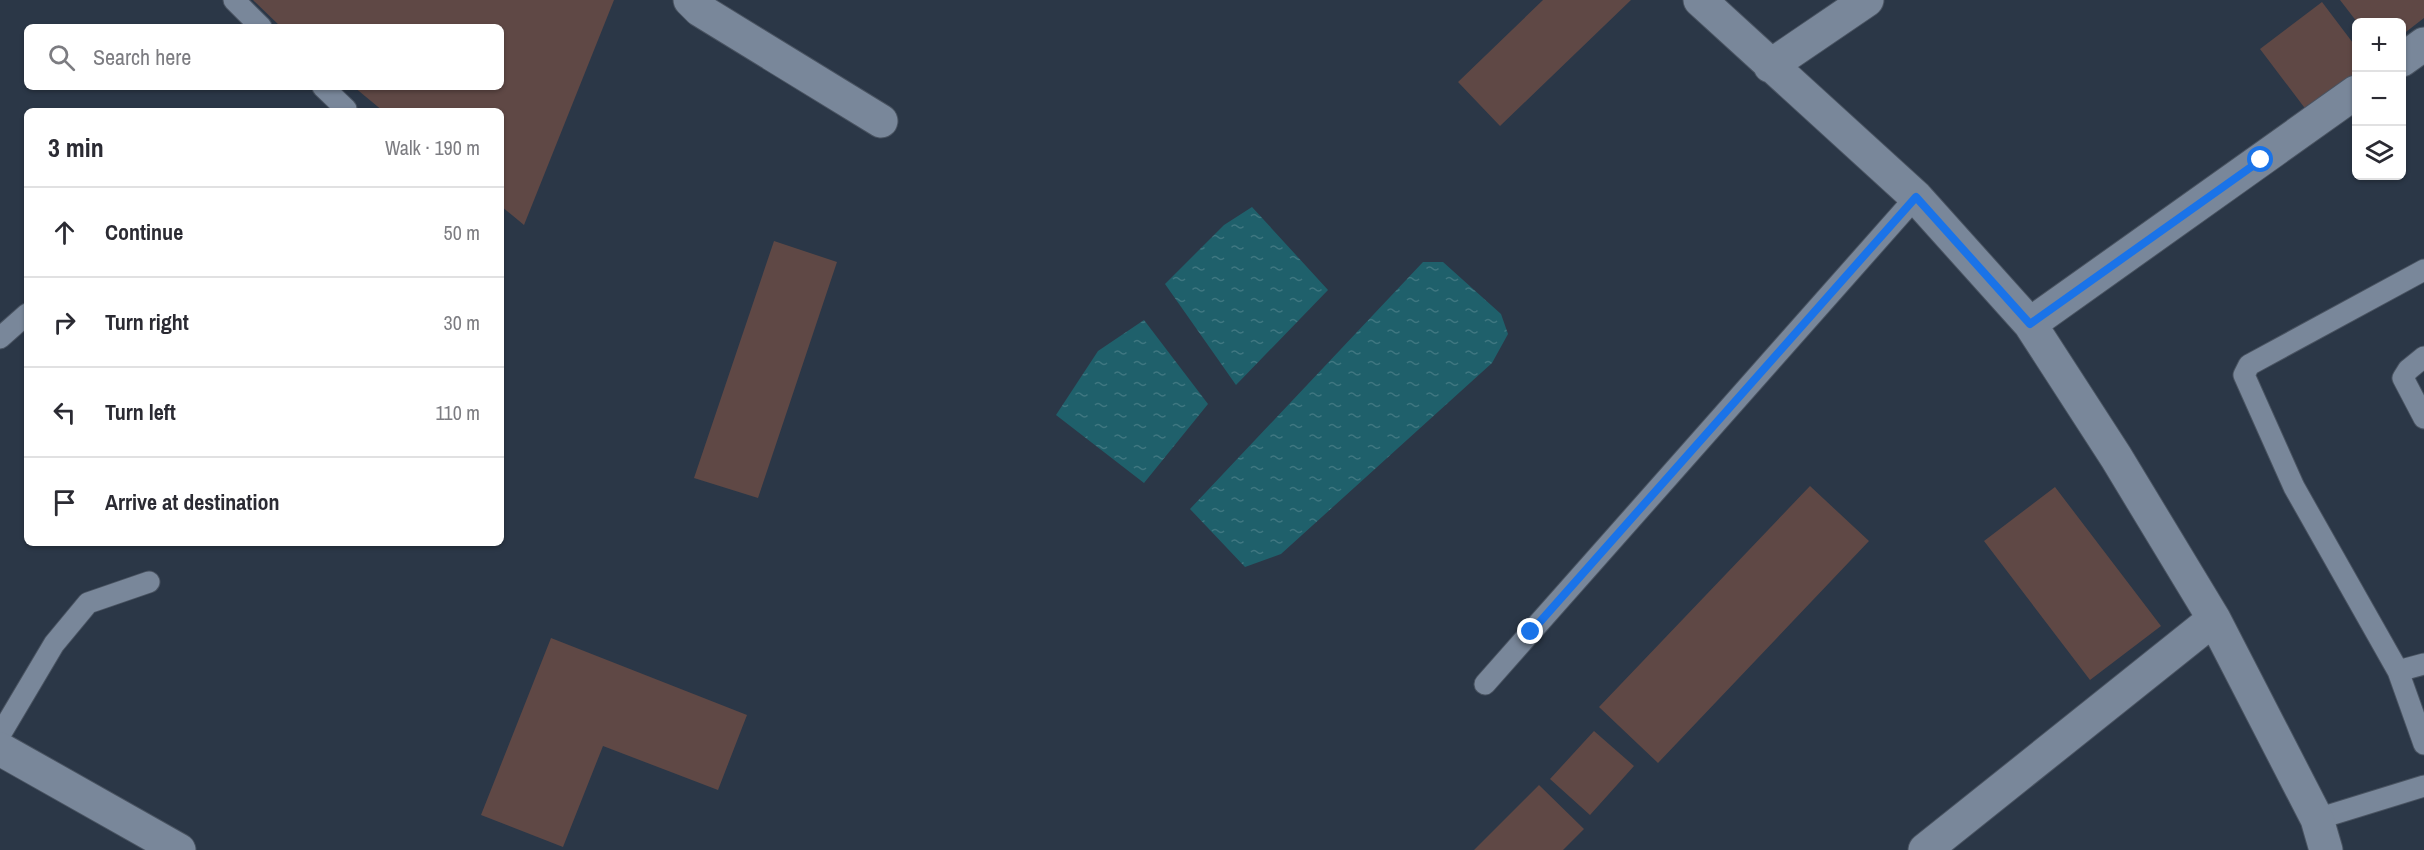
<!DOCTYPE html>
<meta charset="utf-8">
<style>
body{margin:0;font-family:"Archivo Narrow",sans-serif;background:#f7f7f7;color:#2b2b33}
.controls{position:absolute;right:18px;top:18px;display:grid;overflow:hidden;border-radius:9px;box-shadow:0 2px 4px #0004}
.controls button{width:54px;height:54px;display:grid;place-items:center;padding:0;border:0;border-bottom:2px solid #e1e1e2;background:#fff;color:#2b2b33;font:30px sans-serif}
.stop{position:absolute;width:18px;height:18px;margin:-14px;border:4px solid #1a73e8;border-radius:50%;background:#fff}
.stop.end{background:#1a73e8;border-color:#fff;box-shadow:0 2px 6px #0008}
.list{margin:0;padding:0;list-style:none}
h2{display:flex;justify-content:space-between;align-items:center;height:78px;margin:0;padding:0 24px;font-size:26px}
h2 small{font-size:20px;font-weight:400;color:#7c7c81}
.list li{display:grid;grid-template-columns:39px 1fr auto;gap:18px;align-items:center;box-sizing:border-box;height:90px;padding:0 24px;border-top:2px solid #e1e1e2}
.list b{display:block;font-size:22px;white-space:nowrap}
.list em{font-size:20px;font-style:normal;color:#7c7c81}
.icon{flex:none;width:33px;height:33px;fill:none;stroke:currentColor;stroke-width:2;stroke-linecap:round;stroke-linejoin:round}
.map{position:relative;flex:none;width:2424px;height:850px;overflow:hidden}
.search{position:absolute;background:#fff;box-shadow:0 2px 4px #0004;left:24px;top:24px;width:480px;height:66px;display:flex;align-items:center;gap:15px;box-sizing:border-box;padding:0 21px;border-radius:9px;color:#7c7c81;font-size:22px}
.panel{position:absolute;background:#fff;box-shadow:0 2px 4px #0004;left:24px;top:108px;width:480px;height:438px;border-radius:9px}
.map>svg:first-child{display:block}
</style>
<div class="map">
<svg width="2424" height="850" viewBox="0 0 2424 850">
<defs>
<pattern id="water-ripples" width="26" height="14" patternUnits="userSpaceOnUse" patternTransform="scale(1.5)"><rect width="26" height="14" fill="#1f606b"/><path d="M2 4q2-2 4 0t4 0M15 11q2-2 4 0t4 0" fill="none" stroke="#3f7781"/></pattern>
</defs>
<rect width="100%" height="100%" fill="#2b3747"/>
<path fill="url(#water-ripples)" d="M1252,207L1328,290L1236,385L1165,284L1224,225Z
M1423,262H1443L1501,314L1508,334L1492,363L1281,554L1245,567L1190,509Z
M1144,320L1208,404L1144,483L1056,415L1098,351Z"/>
<path fill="#5f4845" d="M253,0H614L524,225L501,206V111H383L354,87H501V27H281Z
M1543,0H1631L1500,126L1458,82Z
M2340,0H2424V18L2402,35V22H2357Z
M2322,2L2356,47V80L2310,115L2260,49Z
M774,241L837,262L758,498L694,478Z
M1810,486L1869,541L1658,763L1599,707Z
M2055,487L2161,626L2090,680L1984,541Z
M551,638L747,715L718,790L603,746L563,847L481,815Z
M1594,731L1634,766L1590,815L1550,779Z
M1539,785L1584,829L1563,850H1474Z"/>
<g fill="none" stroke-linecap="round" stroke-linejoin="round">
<defs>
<path id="service" d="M234,0L261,27
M323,87L346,109
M0,338L27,314
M2424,357L2408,370L2403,378L2424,418
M2424,664L2398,671L2424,744
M2398,671L2294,487L2244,375L2249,365L2424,270
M1485,684L1916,197
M0,735L54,644L88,603L149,582
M2317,819L2424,786"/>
<path id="minor" d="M690,0L700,10L881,121
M1700,0L1916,197L2030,324L2116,457L2214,619L2317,819L2326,850
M2402,60L2424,44
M1770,66L1867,0
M2030,324L2356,92
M0,749L179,850
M1925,850L2214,619"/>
</defs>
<use href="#service" stroke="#495361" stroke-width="23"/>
<use href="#minor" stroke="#495361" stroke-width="35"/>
<use href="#service" stroke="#79879a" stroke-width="21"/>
<use href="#minor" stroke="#79879a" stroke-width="33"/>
</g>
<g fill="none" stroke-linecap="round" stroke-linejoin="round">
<path stroke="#1a73e8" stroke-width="8" d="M1531,632L1916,197L2030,324L2261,160"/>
</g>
</svg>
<div class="controls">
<button>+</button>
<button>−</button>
<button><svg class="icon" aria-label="layers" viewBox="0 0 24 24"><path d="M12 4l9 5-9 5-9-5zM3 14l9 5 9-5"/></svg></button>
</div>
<div class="stop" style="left:2261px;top:160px"></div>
<div class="stop end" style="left:1531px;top:632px"></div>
<div class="search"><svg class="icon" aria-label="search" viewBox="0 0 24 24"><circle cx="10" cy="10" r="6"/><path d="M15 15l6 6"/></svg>Search here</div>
<section class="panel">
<h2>3 min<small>Walk · 190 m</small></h2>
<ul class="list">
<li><svg class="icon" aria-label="ahead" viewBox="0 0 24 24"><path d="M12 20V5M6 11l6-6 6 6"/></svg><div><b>Continue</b></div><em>50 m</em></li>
<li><svg class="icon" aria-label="right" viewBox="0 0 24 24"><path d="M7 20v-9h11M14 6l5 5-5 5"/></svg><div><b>Turn right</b></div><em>30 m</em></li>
<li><svg class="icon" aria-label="left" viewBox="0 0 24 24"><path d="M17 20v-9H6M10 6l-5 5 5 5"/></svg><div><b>Turn left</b></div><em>110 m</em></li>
<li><svg class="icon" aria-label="arrive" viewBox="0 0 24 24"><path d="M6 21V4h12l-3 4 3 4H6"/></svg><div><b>Arrive at destination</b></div></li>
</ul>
</section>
</div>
